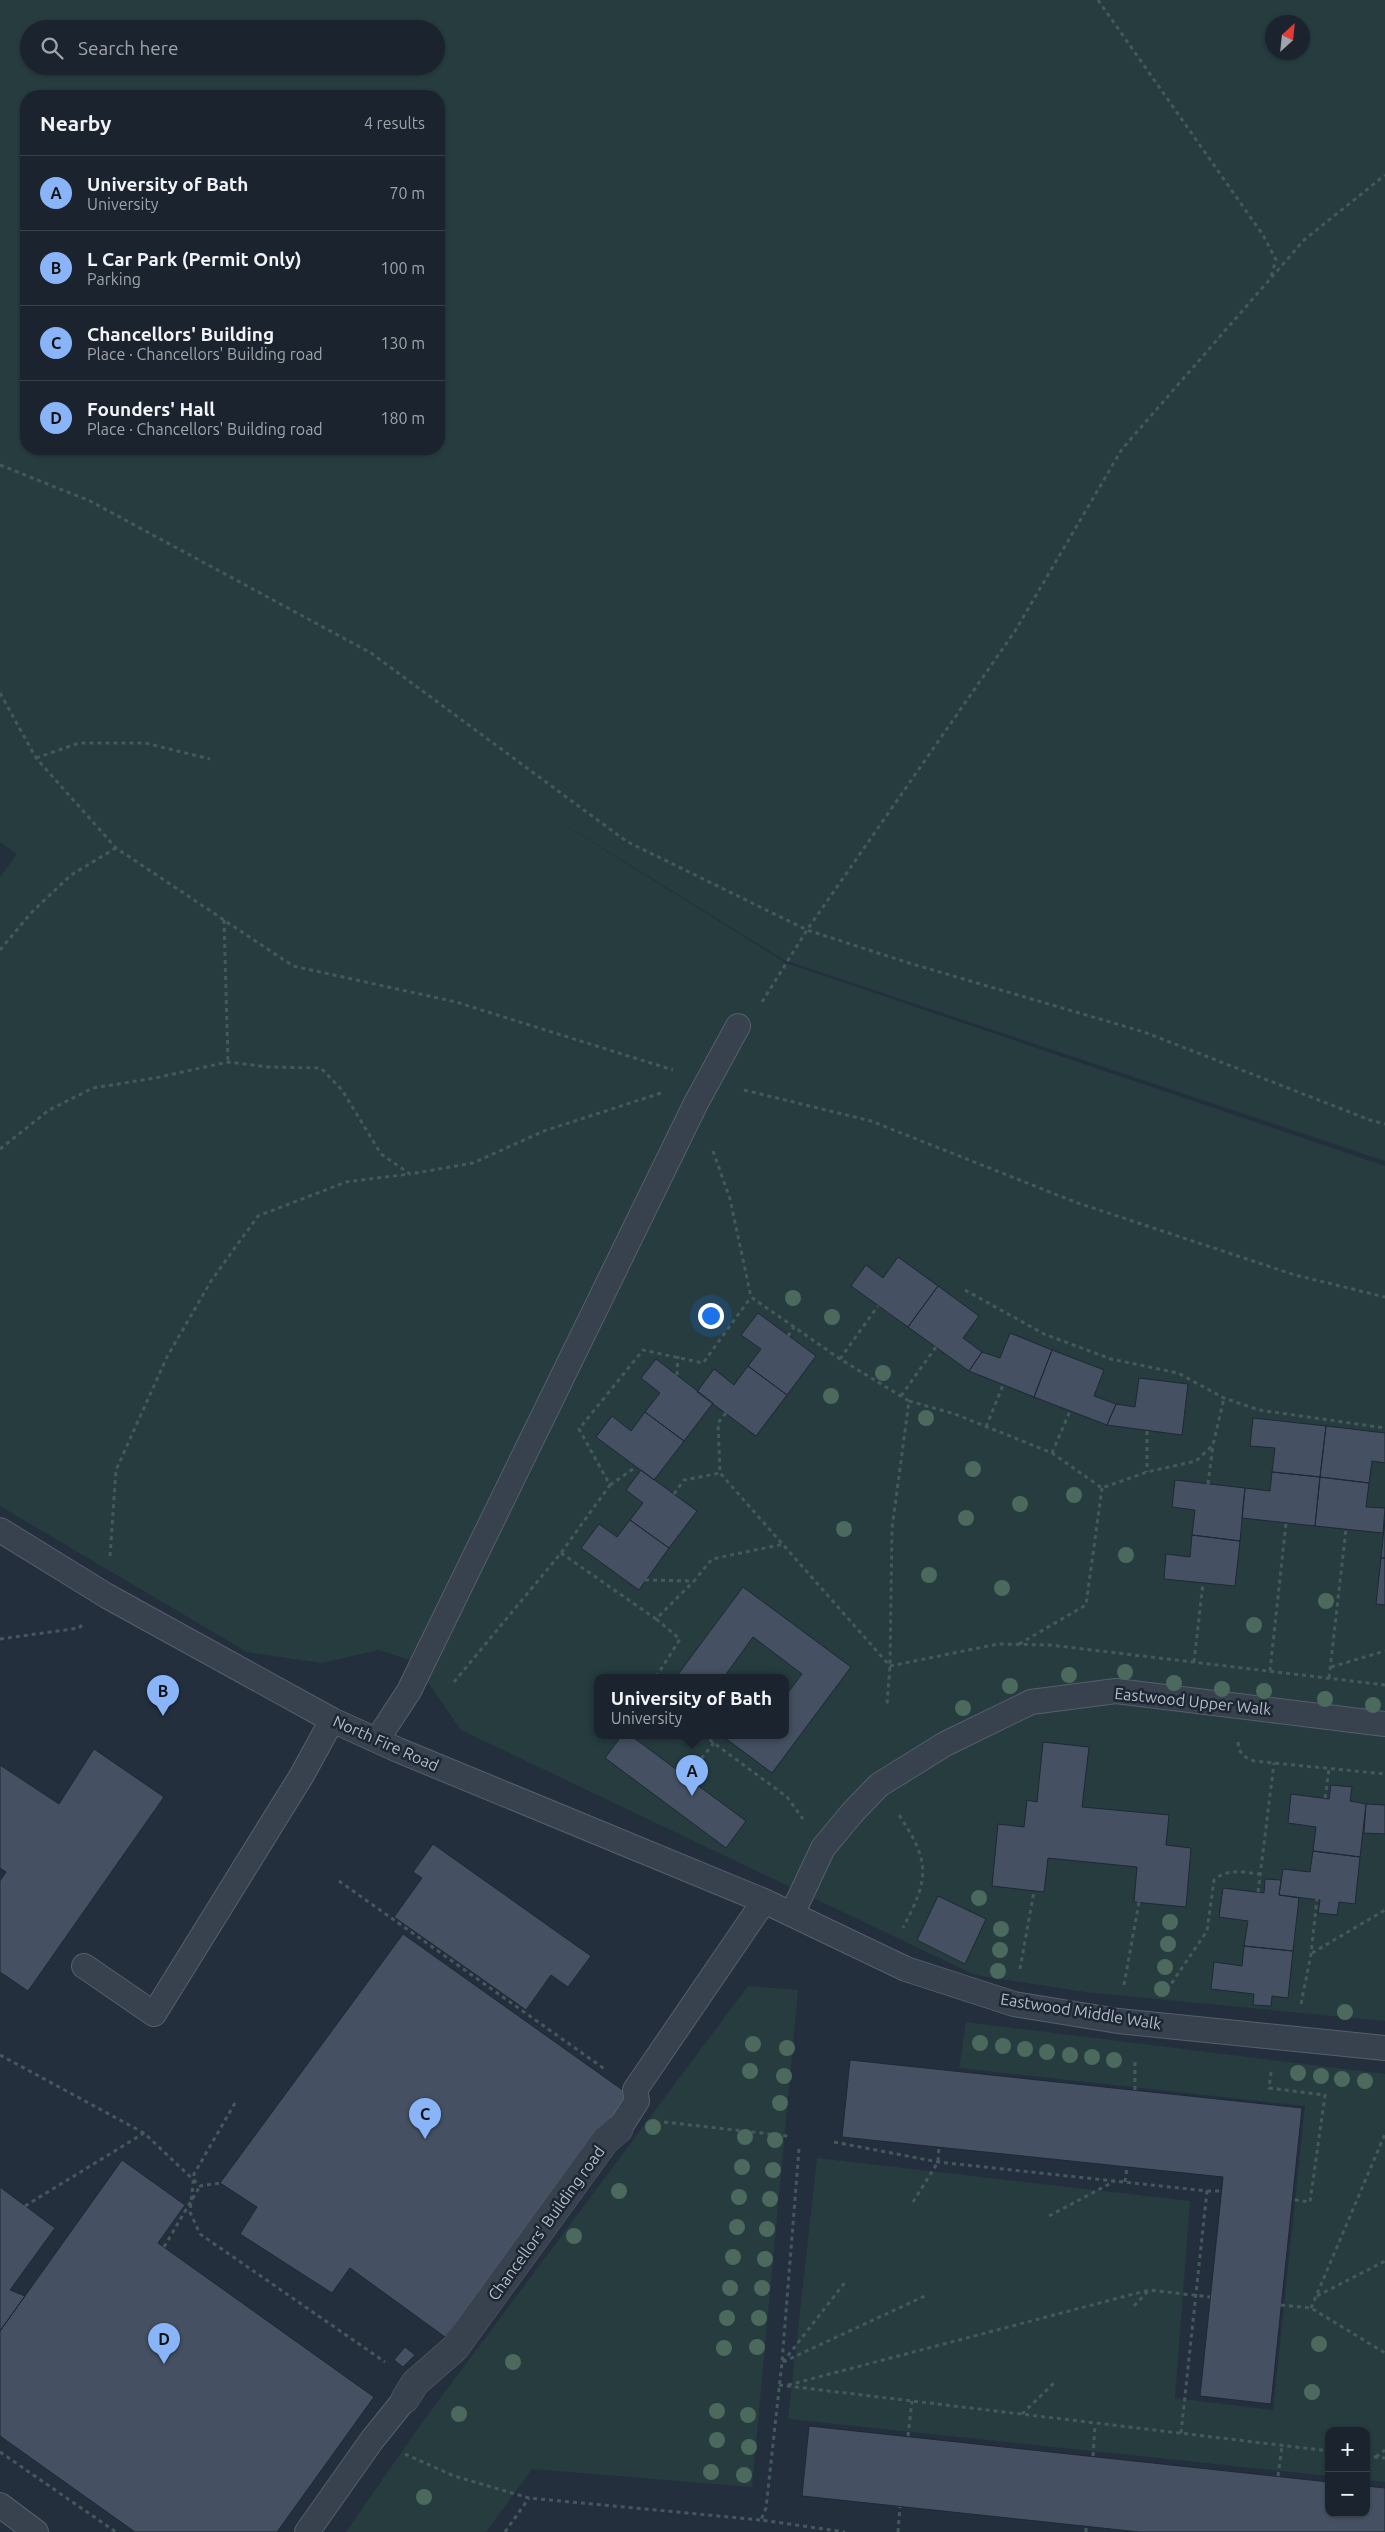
<!DOCTYPE html>
<meta charset="utf-8">
<style>
body{margin:0;font-family:Ubuntu,sans-serif;background:#282f3a;color:#f1f3f6}
.controls{position:absolute;right:15px;bottom:15px;display:grid;overflow:hidden;border-radius:10px;box-shadow:0 1px 4px #0004}
.controls button{width:45px;height:45px;display:grid;place-items:center;padding:0;border:0;border-bottom:1px solid #39404a;background:#1b232e;color:#f1f3f6;font:25px sans-serif}
.compass{position:absolute;left:1265px;top:15px;width:45px;height:45px;border-radius:50%;background:#1b232e;box-shadow:0 1px 4px #0004;rotate:27deg}
.you{position:absolute;left:710px;top:1315px;width:18px;height:18px;margin:-12px;border:4px solid #fff;border-radius:50%;background:#1a73e8;box-shadow:0 0 0 8px #1a73e833}
.badge{display:grid;place-items:center;width:32px;height:32px;border-radius:50%;background:#8ab4f8;color:#111;font-size:16px;font-weight:700}
.pin{position:absolute;translate:-50% -41px;filter:drop-shadow(0 1px 2px #0008)}
.pin::after{content:'';position:absolute;top:26px;width:18px;height:15px;background:inherit;clip-path:polygon(0 0,100% 0,50% 100%)}
.popup{position:absolute;left:594px;top:1674px;width:195px;height:65px;box-sizing:border-box;display:grid;place-content:center;border-radius:10px;background:#1b232e;filter:drop-shadow(0 1px 4px #0005);font-size:16px;white-space:nowrap;color:#a0a4aa}
.popup b{font-size:19px;color:#f1f3f6}
.popup::after{content:'';position:absolute;left:50%;top:100%;margin-left:-10px;border:10px solid transparent;border-top-color:#1b232e}
.list{margin:0;padding:0;list-style:none}
h2{display:flex;justify-content:space-between;align-items:center;height:65px;margin:0;padding:0 20px;font-size:21px}
h2 small{font-size:16px;font-weight:400;color:#a0a4aa}
.list li{display:grid;grid-template-columns:32px 1fr auto;gap:15px;align-items:center;box-sizing:border-box;height:75px;padding:0 20px;border-top:1px solid #39404a}
.list b{display:block;font-size:19px;white-space:nowrap}
.list p{margin:0;font-size:16px;white-space:nowrap;color:#a0a4aa}
.list em{font-size:16px;font-style:normal;color:#a0a4aa}
.icon{flex:none;width:28px;height:28px;fill:none;stroke:currentColor;stroke-width:2;stroke-linecap:round;stroke-linejoin:round}
.map{position:relative;flex:none;width:1385px;height:2532px;overflow:hidden}
.search{position:absolute;background:#1b232e;box-shadow:0 1px 4px #0004;left:20px;top:20px;width:425px;height:55px;display:flex;align-items:center;gap:12px;box-sizing:border-box;padding:0 18px;border-radius:28px;color:#a0a4aa;font-size:19px}
.panel{position:absolute;background:#1b232e;box-shadow:0 1px 4px #0004;left:20px;top:90px;width:425px;height:365px;border-radius:20px}
.map>svg:first-child{display:block}
</style>
<div class="map">
<svg width="1385" height="2532" viewBox="0 0 1385 2532">
<rect width="100%" height="100%" fill="#242f3e"/>
<path fill="#263c3f" fill-rule="evenodd" d="M0,0H1385V1161L784,960L515,794L786,963L1385,1166V2021L1085,1992L975,1975L461,1730L413,1661L379,1650L321,1663L247,1652L0,1506V877L17,854L0,842ZM1272,22H1302V52H1272ZM29,29H436V66H29ZM26,96H439V449H26ZM598,1677H786V1735H598Z
M748,1986L798,1990L752,2487L532,2469L486,2532H346L421,2424Z
M966,2022L1385,2074V2482L1366,2480V2431H1329V2476L788,2419L817,2158L1190,2201L1175,2398L1273,2410L1305,2106L959,2068Z"/>
<path fill="#455162" stroke="#1f2835" d="M898,1257L938,1286L908,1327L851,1286L866,1265L883,1278Z
M938,1286L979,1316L963,1338L982,1352L969,1371L908,1327Z
M758,1313L816,1356L787,1395L748,1366L761,1349L741,1335Z
M1010,1333L1052,1350L1034,1397L969,1371L982,1352L1000,1358Z
M1052,1350L1104,1370L1094,1396L1116,1404L1107,1425L1034,1397Z
M656,1359L713,1403L684,1441L645,1412L660,1393L641,1378Z
M748,1366L787,1395L756,1436L697,1392L714,1369L734,1385Z
M1139,1378L1188,1384L1182,1435L1107,1425L1116,1404L1135,1407Z
M645,1412L684,1441L654,1480L596,1437L612,1416L631,1431Z
M1253,1418L1326,1426L1320,1477L1272,1472L1275,1448L1250,1446Z
M1326,1426L1385,1433V1463L1372,1461L1369,1483L1320,1477Z
M641,1470L697,1511L669,1548L630,1520L643,1503L626,1490Z
M1272,1472L1320,1477L1315,1526L1242,1518L1245,1488L1270,1491Z
M1320,1477L1369,1483L1366,1507L1385,1508L1383,1533L1315,1526Z
M1175,1480L1245,1488L1240,1541L1192,1535L1195,1510L1172,1507Z
M630,1520L669,1548L639,1590L581,1548L599,1524L617,1537Z
M1385,1520V1558H1381Z
M1192,1535L1240,1541L1235,1586L1164,1579L1166,1554L1190,1557Z
M1381,1558H1385V1605L1376,1604Z
M743,1587L851,1667L772,1773L721,1735H786V1695L802,1674L753,1637L724,1677H676Z
M622,1735H630L746,1821L726,1848L605,1758Z
M1043,1742L1089,1747L1082,1807L1169,1815L1166,1845L1191,1848L1186,1907L1134,1902L1137,1867L1048,1858L1044,1892L992,1886L998,1824L1024,1827L1027,1800L1037,1802Z
M94,1749L164,1797L28,1991L0,1972V1881L6,1872L0,1868V1765L59,1804Z
M1331,1785L1352,1787L1350,1801L1366,1804L1360,1857L1313,1851L1316,1827L1288,1823L1291,1794L1329,1799Z
M1366,1804L1385,1805V1834L1364,1833Z
M433,1844L591,1956L568,1987L551,1975L526,2010L394,1917L422,1878L413,1872Z
M1313,1851L1360,1857L1355,1904L1339,1902L1337,1915L1318,1913L1320,1900L1279,1895L1283,1869L1310,1872Z
M1265,1879L1281,1880L1279,1895L1299,1898L1293,1951L1244,1946L1248,1921L1219,1917L1223,1888L1264,1893Z
M938,1896L986,1919L965,1964L917,1940Z
M403,1934L631,2096L445,2337L350,2268L332,2293L240,2234L257,2207L220,2183Z
M1244,1946L1293,1951L1288,1998L1272,1996L1271,2006L1253,2005L1254,1994L1211,1989L1214,1962L1242,1966Z
M850,2060L1302,2108L1271,2404L1200,2396L1223,2177L842,2137Z
M122,2160L185,2205L158,2243L374,2397L277,2532H135L0,2436V2331Z
M0,2187L55,2228L10,2290L25,2296L0,2331Z
M405,2347L415,2355L403,2367L394,2360Z
M809,2426L1329,2482V2513H1366V2486L1385,2488V2532H1139L802,2496Z"/>
<g fill="none" stroke-linecap="round" stroke-linejoin="round">
<defs>
<path id="lane" d="M0,1530L107,1596L332,1720L398,1750L764,1901L906,1969L1014,2004L1118,2021L1385,2048
M377,1740L409,1691L696,1103L738,1026
M792,1914L823,1848L852,1813L879,1785L945,1744L1031,1702L1116,1691L1385,1724
M84,1966L154,2014L302,1775L332,1720
M619,2129L637,2101L635,2090L764,1901
M0,2505L36,2532
M307,2532L372,2440L405,2399"/>
<path id="street" d="M405,2399L415,2383L455,2348L605,2141L619,2129"/>
</defs>
<use href="#lane" stroke="#565f6c" stroke-width="26"/>
<use href="#street" stroke="#565f6c" stroke-width="29"/>
<path stroke="#44595c" stroke-width="3" stroke-dasharray="4 4" stroke-linecap="butt" d="M1098,0L1263,235L1276,260L1271,276
M0,465L90,501L371,653L626,841L807,930L909,963L1144,1032L1370,1120L1385,1124
M0,693L36,758L116,848L293,966L456,1002L673,1070
M36,758L79,743H145L210,759
M224,920L228,1062
M0,950L31,913L71,875L116,848
M762,1002L807,930L1015,631L1122,449L1304,240L1385,175
M744,1090L871,1121L1075,1202L1295,1275L1385,1297
M0,1149L49,1110L93,1088L155,1078L228,1062L268,1067L321,1068L342,1090L381,1154L410,1174L473,1163L544,1131L661,1093
M713,1151L730,1199L751,1297L840,1359L909,1401L892,1528L890,1666L887,1704
M965,1290L1044,1334L1111,1359L1178,1373L1224,1398L1259,1410L1385,1428
M788,1336L794,1327
M840,1359L878,1306
M677,1375L678,1356
M901,1396L936,1347
M909,1401L955,1414L1052,1453L1102,1488L1147,1472L1196,1461L1213,1445L1224,1398
M726,1413L718,1423L720,1473L890,1666L998,1644L1050,1645L1385,1685
M986,1427L1003,1385
M1147,1431V1472
M1052,1453L1070,1411
M1208,1484L1213,1445
M610,1485L636,1467
M674,1494L684,1480L720,1473
M561,1553L656,1619L694,1581
M110,1556L116,1470L167,1357L211,1281L258,1216L346,1182L410,1174
M645,1580L694,1581L712,1559L784,1544
M0,1639L79,1628L84,1623
M1019,1644L1086,1605L1102,1488
M1194,1662L1203,1583
M1331,1667L1385,1651
M1270,1671L1286,1523
M656,1677L680,1639L656,1619
M1329,1678L1346,1529
M454,1682L561,1553L610,1485L579,1429L643,1350L703,1363L751,1297
M703,1735L787,1797L803,1819
M1238,1742C1239,1753 1243,1757 1254,1761L1385,1774
M686,1777L714,1743
M1325,1798L1329,1769
M899,1815C931,1863 929,1878 903,1928
M339,1881L606,2070
M1258,1892L1274,1763
M1312,1953L1385,1910
M1020,1969L1034,1891
M1124,1985L1139,1902
M1167,1990L1207,1931L1214,1880C1228,1868 1242,1872 1260,1874
M1301,2004L1311,1954L1317,1899
M1271,2072L1269,2088L1325,2095L1310,2202L1289,2199
M1135,2090V2058
M235,2103L194,2174L190,2212L200,2234L385,2362
M664,2122L788,2136
M834,2142L938,2162L1207,2191L1181,2433
M799,2149L782,2362L766,2508L761,2520L845,2532
M1125,2182L1127,2167
M1207,2191H1221
M913,2202L938,2162L939,2147
M25,2206L144,2133
M1049,2216L1115,2181
M1317,2296L1385,2261
M1281,2305L1311,2308L1385,2353
M1134,2306L1149,2290
M1311,2308L1385,2134
M783,2362L927,2295
M783,2362L846,2281
M779,2385L1329,2451
M788,2385L1149,2290L1210,2297
M1022,2414L1054,2383
M908,2436L912,2401
M0,2452L116,2532
M405,2454L454,2476L529,2498L761,2520
M1093,2456L1095,2424
M1366,2456L1385,2458
M1376,2457L1385,2450
M1278,2476L1282,2446
M505,2532L529,2498
M898,2532L900,2507
M1086,2532V2526"/>
<use href="#lane" stroke="#38414e" stroke-width="24"/>
<use href="#street" stroke="#38414e" stroke-width="28"/>
<path stroke="#44595c" stroke-width="3" stroke-dasharray="4 4" stroke-linecap="butt" d="M0,2055L144,2133L200,2186L220,2183
M164,2247L200,2186"/>
</g>
<g fill="#4b6a5d">
<circle cx="793" cy="1298" r="8"/>
<circle cx="832" cy="1317" r="8"/>
<circle cx="883" cy="1373" r="8"/>
<circle cx="831" cy="1396" r="8"/>
<circle cx="926" cy="1418" r="8"/>
<circle cx="973" cy="1469" r="8"/>
<circle cx="1074" cy="1495" r="8"/>
<circle cx="1020" cy="1504" r="8"/>
<circle cx="966" cy="1518" r="8"/>
<circle cx="844" cy="1529" r="8"/>
<circle cx="1126" cy="1555" r="8"/>
<circle cx="929" cy="1575" r="8"/>
<circle cx="1002" cy="1588" r="8"/>
<circle cx="1326" cy="1601" r="8"/>
<circle cx="1254" cy="1625" r="8"/>
<circle cx="1125" cy="1672" r="8"/>
<circle cx="1069" cy="1675" r="8"/>
<circle cx="1174" cy="1683" r="8"/>
<circle cx="1010" cy="1686" r="8"/>
<circle cx="1222" cy="1689" r="8"/>
<circle cx="1264" cy="1691" r="8"/>
<circle cx="1325" cy="1699" r="8"/>
<circle cx="1373" cy="1705" r="8"/>
<circle cx="963" cy="1708" r="8"/>
<circle cx="979" cy="1898" r="8"/>
<circle cx="1170" cy="1922" r="8"/>
<circle cx="1001" cy="1929" r="8"/>
<circle cx="1168" cy="1944" r="8"/>
<circle cx="1000" cy="1950" r="8"/>
<circle cx="1165" cy="1967" r="8"/>
<circle cx="998" cy="1971" r="8"/>
<circle cx="1162" cy="1989" r="8"/>
<circle cx="1345" cy="2012" r="8"/>
<circle cx="980" cy="2043" r="8"/>
<circle cx="753" cy="2044" r="8"/>
<circle cx="1003" cy="2046" r="8"/>
<circle cx="787" cy="2048" r="8"/>
<circle cx="1025" cy="2049" r="8"/>
<circle cx="1047" cy="2052" r="8"/>
<circle cx="1070" cy="2055" r="8"/>
<circle cx="1092" cy="2057" r="8"/>
<circle cx="1114" cy="2060" r="8"/>
<circle cx="750" cy="2071" r="8"/>
<circle cx="1298" cy="2073" r="8"/>
<circle cx="784" cy="2076" r="8"/>
<circle cx="1321" cy="2076" r="8"/>
<circle cx="1342" cy="2079" r="8"/>
<circle cx="1365" cy="2081" r="8"/>
<circle cx="780" cy="2103" r="8"/>
<circle cx="653" cy="2127" r="8"/>
<circle cx="745" cy="2137" r="8"/>
<circle cx="775" cy="2140" r="8"/>
<circle cx="742" cy="2167" r="8"/>
<circle cx="773" cy="2170" r="8"/>
<circle cx="619" cy="2191" r="8"/>
<circle cx="739" cy="2197" r="8"/>
<circle cx="770" cy="2199" r="8"/>
<circle cx="737" cy="2227" r="8"/>
<circle cx="767" cy="2229" r="8"/>
<circle cx="574" cy="2236" r="8"/>
<circle cx="733" cy="2257" r="8"/>
<circle cx="765" cy="2259" r="8"/>
<circle cx="730" cy="2288" r="8"/>
<circle cx="762" cy="2288" r="8"/>
<circle cx="727" cy="2318" r="8"/>
<circle cx="759" cy="2318" r="8"/>
<circle cx="1319" cy="2344" r="8"/>
<circle cx="757" cy="2347" r="8"/>
<circle cx="724" cy="2348" r="8"/>
<circle cx="513" cy="2362" r="8"/>
<circle cx="1312" cy="2392" r="8"/>
<circle cx="717" cy="2411" r="8"/>
<circle cx="459" cy="2414" r="8"/>
<circle cx="748" cy="2415" r="8"/>
<circle cx="717" cy="2440" r="8"/>
<circle cx="749" cy="2447" r="8"/>
<circle cx="711" cy="2472" r="8"/>
<circle cx="744" cy="2475" r="8"/>
<circle cx="424" cy="2497" r="8"/>
</g>
<g text-anchor="middle" dominant-baseline="central" stroke-width="5" stroke-linejoin="round" paint-order="stroke">
<g font-size="16" fill="#b4bcc9" stroke="#1d2633">
<text transform="translate(1193 1701) rotate(6)">Eastwood Upper Walk</text>
<text transform="translate(386 1743) rotate(24)">North Fire Road</text>
<text transform="translate(1081 2011) rotate(9)">Eastwood Middle Walk</text>
<text transform="translate(546 2223) rotate(-54)">Chancellors' Building road</text>
</g>
</g>
</svg>
<div class="controls">
<button>+</button>
<button>−</button>
</div>
<svg class="compass" viewBox="-18 -18 36 36"><path d="M0-13l5 13h-10z" fill="#e53935"/><path d="M0 13l5-13h-10z" fill="#a0a4aa"/></svg>
<div class="you"></div>
<div class="pin badge" style="left:692px;top:1796px">A</div>
<div class="popup"><b>University of Bath</b>University</div>
<div class="pin badge" style="left:163px;top:1716px">B</div>
<div class="pin badge" style="left:425px;top:2139px">C</div>
<div class="pin badge" style="left:164px;top:2364px">D</div>
<div class="search"><svg class="icon" aria-label="search" viewBox="0 0 24 24"><circle cx="10" cy="10" r="6"/><path d="M15 15l6 6"/></svg>Search here</div>
<section class="panel">
<h2>Nearby<small>4 results</small></h2>
<ul class="list">
<li><span class="badge">A</span><div><b>University of Bath</b><p>University</p></div><em>70 m</em></li>
<li><span class="badge">B</span><div><b>L Car Park (Permit Only)</b><p>Parking</p></div><em>100 m</em></li>
<li><span class="badge">C</span><div><b>Chancellors' Building</b><p>Place · Chancellors' Building road</p></div><em>130 m</em></li>
<li><span class="badge">D</span><div><b>Founders' Hall</b><p>Place · Chancellors' Building road</p></div><em>180 m</em></li>
</ul>
</section>
</div>
